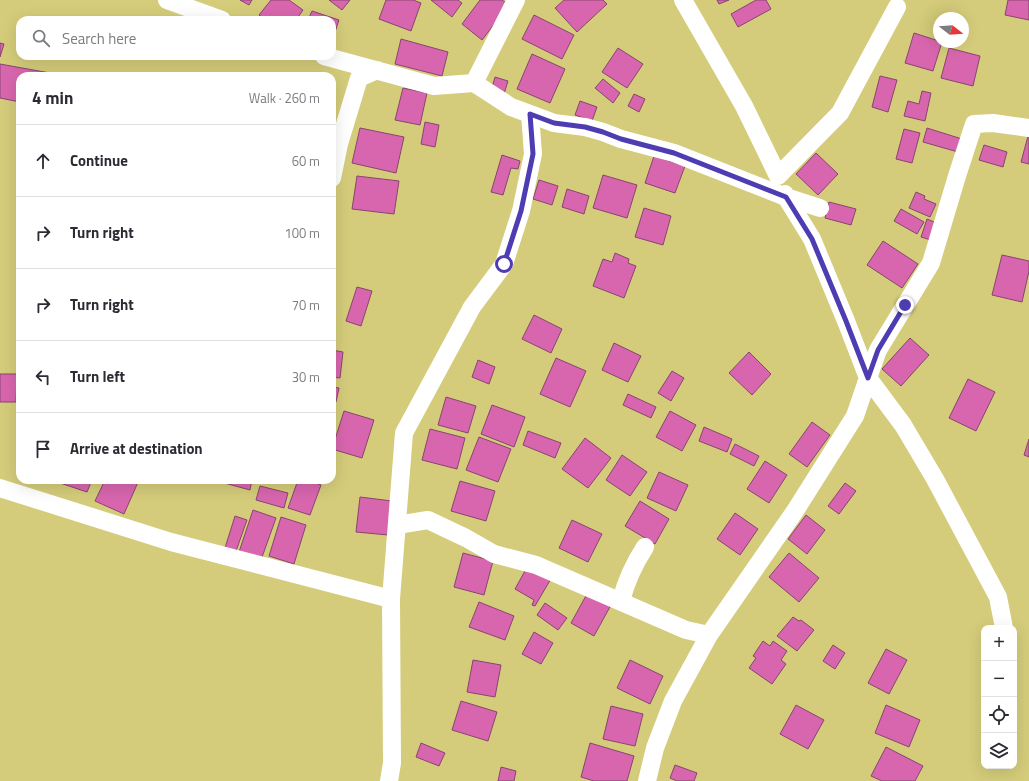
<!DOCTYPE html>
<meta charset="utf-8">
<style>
body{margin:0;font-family:"Titillium Web",sans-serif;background:#f7f7f7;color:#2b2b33}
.controls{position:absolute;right:12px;bottom:12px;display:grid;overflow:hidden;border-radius:8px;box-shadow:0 4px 16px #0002}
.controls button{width:36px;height:36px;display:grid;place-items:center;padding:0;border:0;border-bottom:1px solid #e1e1e2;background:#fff;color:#2b2b33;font:20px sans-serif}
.compass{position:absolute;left:933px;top:12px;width:36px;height:36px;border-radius:50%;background:#fff;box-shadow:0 4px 16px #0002;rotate:107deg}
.stop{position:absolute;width:12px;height:12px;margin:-9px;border:3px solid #4e3cb3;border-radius:50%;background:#fff}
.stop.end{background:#4e3cb3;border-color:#fff;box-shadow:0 1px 4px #0008}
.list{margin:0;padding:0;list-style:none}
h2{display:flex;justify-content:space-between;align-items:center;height:52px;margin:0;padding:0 16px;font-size:17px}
h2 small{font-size:13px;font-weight:400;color:#7c7c81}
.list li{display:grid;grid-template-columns:26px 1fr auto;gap:12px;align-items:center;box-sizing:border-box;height:72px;padding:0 16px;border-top:1px solid #e1e1e2}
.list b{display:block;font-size:15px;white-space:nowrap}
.list em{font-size:13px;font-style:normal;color:#7c7c81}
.icon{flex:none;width:22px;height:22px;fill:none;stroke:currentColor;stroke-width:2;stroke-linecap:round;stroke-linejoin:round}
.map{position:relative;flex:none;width:1029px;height:781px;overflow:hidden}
.search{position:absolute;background:#fff;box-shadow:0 4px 16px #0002;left:16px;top:16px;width:320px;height:44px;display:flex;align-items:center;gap:10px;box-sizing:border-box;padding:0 14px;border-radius:12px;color:#7c7c81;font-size:15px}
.panel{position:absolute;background:#fff;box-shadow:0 4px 16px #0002;left:16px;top:72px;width:320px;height:412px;border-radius:12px}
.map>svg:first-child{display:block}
</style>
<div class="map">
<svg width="1029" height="781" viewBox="0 0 1029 781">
<rect width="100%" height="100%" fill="#d4cc7a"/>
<path fill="#d866ae" stroke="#87456e" d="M240,0H252L249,5Z
M271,0H289L303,10L296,20H266L259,15Z
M329,0H350L342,10Z
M386,0H413L421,3L411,31L379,19Z
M431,0H458L462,3L452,17Z
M480,0H502L509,5L482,40L462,24Z
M564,0H603L607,4L577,32L555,8Z
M717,0H729L719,4Z
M756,0H766L771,9L738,27L731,14Z
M1008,0H1029V20L1005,15Z
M312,11L339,20L332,41V20H308Z
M534,15L574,35L562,59L522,39Z
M914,33L942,42L933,71L905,63Z
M401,39L448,52L442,76L395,64Z
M0,43L4,44L0,57Z
M618,48L643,64L627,88L602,72Z
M949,48L980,56L973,86L941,78Z
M532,54L565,69L550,103L517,89Z
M0,64L50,73V76H20V102L0,98Z
M880,76L897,80L888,112L872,107Z
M495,77L508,81L504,94L491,91Z
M603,79L620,93L613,103L595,88Z
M403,88L427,93L420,125L395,120Z
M922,91L931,93L925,121L904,116L908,101L919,104Z
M634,94L645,99L639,112L628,106Z
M580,101L597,107L592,121L575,115Z
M425,122L439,125L435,147L421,144Z
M360,128L404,137L396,173L352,163Z
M927,128L962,139L958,152L923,142Z
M904,129L920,133L912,163L896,159Z
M1028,136H1029V164L1021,162Z
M984,145L1007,152L1003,167L979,160Z
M816,153L838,174L818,195L796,174Z
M502,155L520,161L518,169L511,168L503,195L491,192Z
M654,156L685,166L675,193L645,183Z
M603,175L637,185L627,218L593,208Z
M357,176L399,181L394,214L352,209Z
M539,180L558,186L552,205L533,199Z
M567,189L589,196L584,214L562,207Z
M916,192L925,196L924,199L936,204L930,217L909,208Z
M829,202L856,209L851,225L825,218Z
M644,208L671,216L663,245L635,237Z
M901,209L924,222L917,234L894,221Z
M927,219L939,224L934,241L921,237Z
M883,241L918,264L902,288L867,265Z
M615,253L629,259L628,263L636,266L624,298L593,286L603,259L612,262Z
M1002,255L1029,261V271L1022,302L992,295Z
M357,287L372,291L361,326L346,321Z
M534,315L562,329L551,353L522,339Z
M910,338L929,355L901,386L882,369Z
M614,343L641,356L628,382L602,370Z
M332,350L343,352L340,378L332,377Z
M749,352L771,374L752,395L729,373Z
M556,358L586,371L570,407L540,394Z
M478,360L495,367L489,384L472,377Z
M672,371L684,378L671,401L658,393Z
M0,374H17L16,402H0Z
M968,379L995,392L976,431L949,418Z
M332,387L339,388L336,402L332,401Z
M628,394L656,407L651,418L623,405Z
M446,397L476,406L468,433L438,425Z
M492,405L525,417L514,447L481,434Z
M344,411L374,420L362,458L332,449Z
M670,411L696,425L682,451L656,437Z
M812,422L830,435L807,467L789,454Z
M704,427L732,439L727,452L699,441Z
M430,429L465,438L457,469L422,460Z
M528,431L561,443L555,458L523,445Z
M479,437L511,449L498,482L466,470Z
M585,438L611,458L588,488L562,469Z
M1029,439V457L1024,455Z
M735,444L759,456L754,466L730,454Z
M622,455L647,472L630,496L606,480Z
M765,461L787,475L769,503L747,489Z
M659,472L688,485L676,511L647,498Z
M61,480H92L87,492L60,483Z
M105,480H139L124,514L95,501Z
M218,480H252L250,490L217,481Z
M298,480H307L321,485L310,515L288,508Z
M460,481L495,491L486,521L451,511Z
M845,483L856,491L839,514L828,506Z
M260,486L288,493L284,508L256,500Z
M360,497L392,501L388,535L356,532Z
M640,501L669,519L655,544L625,526Z
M253,510L276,518L261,560L239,552Z
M735,513L758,529L740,555L717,539Z
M806,515L825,530L807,554L788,539Z
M235,516L247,520L235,554L224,551Z
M281,517L306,525L294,564L269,556Z
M572,520L602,534L588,562L559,548Z
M463,553L493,561L484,595L454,587Z
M789,553L819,578L799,602L769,577Z
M526,569L552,577L535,606L532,605L534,600L515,589Z
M588,592L611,605L594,636L571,623Z
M479,602L514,616L505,640L469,627Z
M545,603L567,618L558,630L537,615Z
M793,617L799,621L801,620L814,630L797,651L777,636Z
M534,632L553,643L541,664L522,654Z
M763,641L770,646L773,641L787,651L781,660L786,664L772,684L749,668L756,658L753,656Z
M833,645L845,653L835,669L823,661Z
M886,649L907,660L889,694L868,683Z
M473,660L501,665L495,697L467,692Z
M630,660L663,676L650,704L617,688Z
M461,701L497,712L488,741L452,730Z
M796,705L824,720L808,749L780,734Z
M886,705L920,720L909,747L875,733Z
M611,706L643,714L635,746L603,739Z
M421,743L445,753L439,766L416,757Z
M590,743L634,756L627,781H594L581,777Z
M886,747L923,766L915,781H882L871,776Z
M675,765L697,773L694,781H677L670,778Z
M501,767L516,771L514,781H498Z"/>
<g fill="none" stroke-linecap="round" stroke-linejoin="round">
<path stroke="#fff" stroke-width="18" d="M167,0L222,20
M683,0L744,106L778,176L840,113L897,7
M324,56L434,86L474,83L511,107L530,114L554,123L585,127L603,132L621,139L674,153L786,197L812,239L846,321L868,378L878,350L931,263L957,176L974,124L993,123L1029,128
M474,83L516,0
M332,178L339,144L359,78L377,70
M785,194L786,197L820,208
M0,488L171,542L391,599
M397,525L428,520L466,538L494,554L536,565L686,630L709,635
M621,601C626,581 634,564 645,547
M389,781L392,763L391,599L404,433L472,307L504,264L521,211L533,154L530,114
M647,781L655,748L673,701L709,635L795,511L855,416L868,378L903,425L935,479L998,597L1004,628"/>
</g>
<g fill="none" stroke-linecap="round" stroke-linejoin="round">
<path stroke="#4e3cb3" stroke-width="5" d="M504,264L521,211L533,154L530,114L554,123L585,127L603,132L621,139L674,153L786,197L812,239L846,321L868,378L878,350L905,305"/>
</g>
</svg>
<div class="controls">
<button>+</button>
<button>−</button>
<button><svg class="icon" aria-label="locate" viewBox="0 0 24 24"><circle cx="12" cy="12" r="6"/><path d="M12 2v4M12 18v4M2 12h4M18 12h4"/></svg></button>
<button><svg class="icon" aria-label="layers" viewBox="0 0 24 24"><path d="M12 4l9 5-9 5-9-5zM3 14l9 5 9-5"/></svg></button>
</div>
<svg class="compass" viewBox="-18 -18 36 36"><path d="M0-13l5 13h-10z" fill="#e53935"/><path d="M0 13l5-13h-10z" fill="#7c7c81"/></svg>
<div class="stop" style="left:504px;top:264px"></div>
<div class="stop end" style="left:905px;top:305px"></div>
<div class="search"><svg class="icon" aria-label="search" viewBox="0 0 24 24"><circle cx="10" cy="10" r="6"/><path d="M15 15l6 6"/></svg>Search here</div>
<section class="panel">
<h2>4 min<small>Walk · 260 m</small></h2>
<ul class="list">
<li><svg class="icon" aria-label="ahead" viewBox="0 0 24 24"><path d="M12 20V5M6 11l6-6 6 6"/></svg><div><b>Continue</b></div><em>60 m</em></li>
<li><svg class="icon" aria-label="right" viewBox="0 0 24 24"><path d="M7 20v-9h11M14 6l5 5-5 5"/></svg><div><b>Turn right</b></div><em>100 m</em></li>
<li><svg class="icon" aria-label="right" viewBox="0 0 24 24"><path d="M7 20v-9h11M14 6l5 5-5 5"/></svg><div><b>Turn right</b></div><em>70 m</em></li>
<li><svg class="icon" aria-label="left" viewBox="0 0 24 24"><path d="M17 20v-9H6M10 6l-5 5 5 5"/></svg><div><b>Turn left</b></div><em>30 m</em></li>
<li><svg class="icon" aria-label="arrive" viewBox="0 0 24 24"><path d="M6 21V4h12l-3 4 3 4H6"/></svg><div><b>Arrive at destination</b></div></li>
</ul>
</section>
</div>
